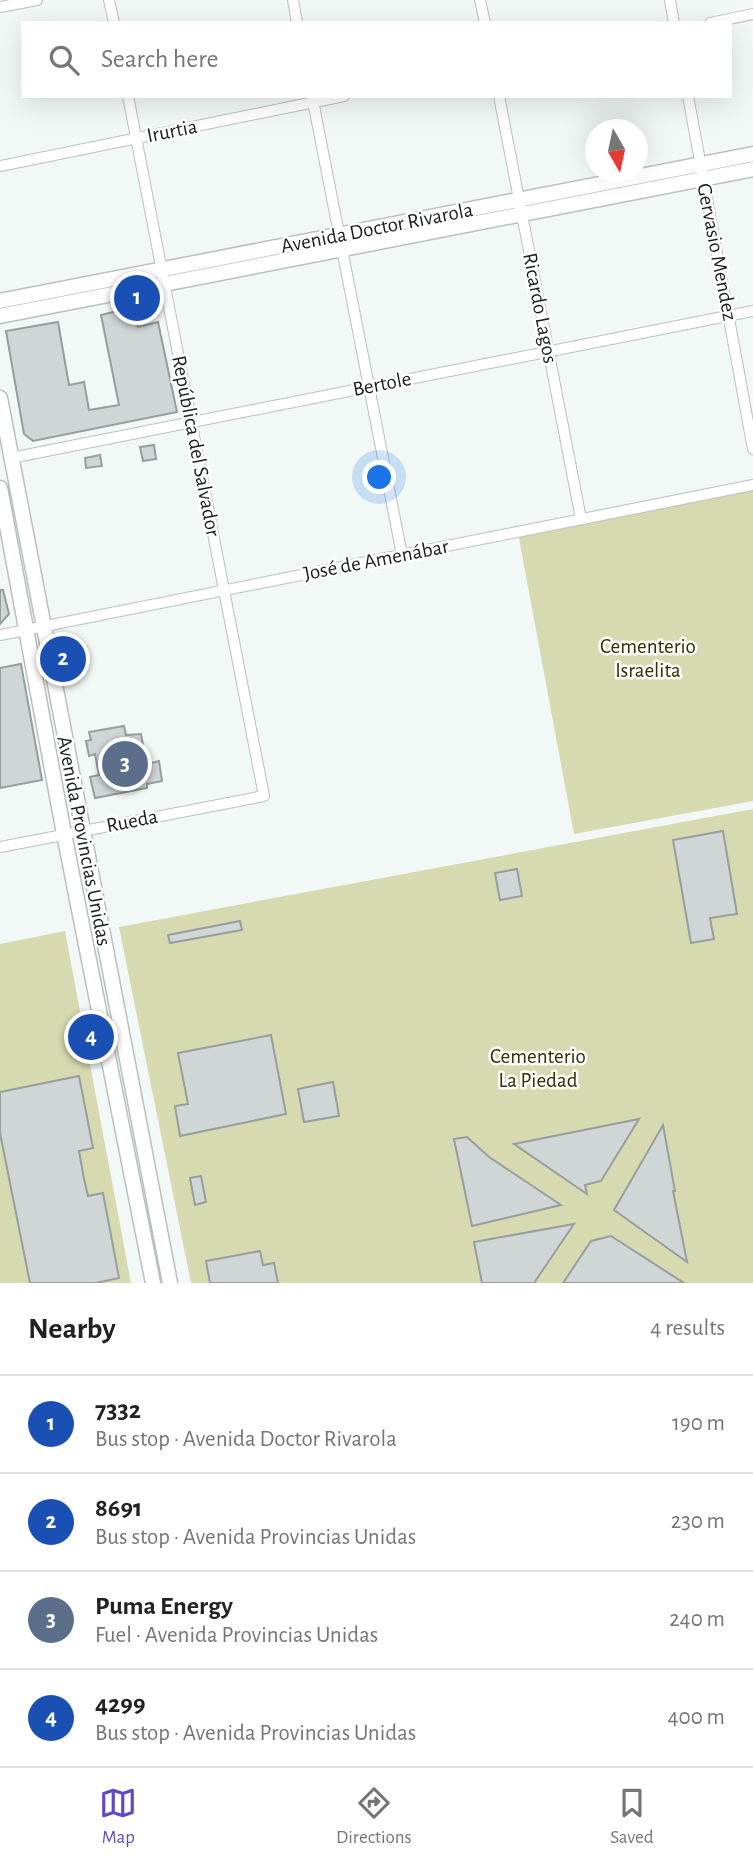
<!DOCTYPE html>
<meta charset="utf-8">
<style>
body{margin:0;font-family:"Alegreya Sans",sans-serif;background:#f2f2f2;color:#222}
.compass{position:absolute;left:585px;top:119px;width:63px;height:63px;border-radius:50%;background:#fff;box-shadow:0 7px 28px #0002;rotate:171deg}
.you{position:absolute;left:380px;top:478px;width:24px;height:24px;margin:-18px;border:5px solid #fff;border-radius:50%;background:#1a73e8;box-shadow:0 0 0 10px #1a73e833}
.badge{display:grid;place-items:center;width:46px;height:46px;border-radius:50%;background:#6248c1;color:#fff;font-size:23px;font-weight:700}
.pin{position:absolute;translate:-50% -50%;border:4px solid #fff;box-shadow:0 2px 7px #0006}
.list{margin:0;padding:0;list-style:none}
h2{display:flex;justify-content:space-between;align-items:center;height:91px;margin:0;padding:0 28px;font-size:30px}
h2 small{font-size:23px;font-weight:400;color:#767676}
.list li{display:grid;grid-template-columns:46px 1fr auto;gap:21px;align-items:center;box-sizing:border-box;height:98px;padding:0 28px;border-top:2px solid #e0e0e0}
.list b{display:block;font-size:26px;white-space:nowrap}
.list p{margin:0;font-size:23px;white-space:nowrap;color:#767676}
.list em{font-size:23px;font-style:normal;color:#767676}
.icon{flex:none;width:38px;height:38px;fill:none;stroke:currentColor;stroke-width:2;stroke-linecap:round;stroke-linejoin:round}
.map{position:relative;flex:none;width:753px;height:1283px;overflow:hidden}
.search{position:absolute;background:#fff;box-shadow:0 7px 28px #0002;left:21px;right:21px;top:21px;height:77px;display:flex;align-items:center;gap:18px;box-sizing:border-box;padding:0 24px;border-radius:0px;color:#767676;font-size:26px}
.sheet{height:483px;background:#fff}
nav{display:flex;justify-content:space-around;align-items:center;box-sizing:border-box;height:98px;border-top:2px solid #e0e0e0;background:#fff;font-size:19px;color:#767676}
nav a{display:grid;justify-items:center;gap:4px}
nav .on{color:#6248c1}
.map>svg:first-child{display:block}
</style>
<div class="map">
<svg width="753" height="1283" viewBox="0 0 753 1283">
<rect width="100%" height="100%" fill="#f2f8f5"/>
<path fill="#d7dab0" d="M753,487V801L574,834L518,533Z
M753,809V1283H191L119,927Z
M65,931L131,1283H0V944Z"/>
<path fill="#cfd6d5" stroke="#979e9d" stroke-width="2" d="M134,307L138,327L158,322L177,412L33,441L24,434L6,331L58,322L69,385L84,382L89,410L119,405L101,315Z
M154,445L156,459L143,461L140,447Z
M100,455L102,466L86,468L85,458Z
M0,590H3L9,614L0,624Z
M21,664L42,780L0,788V668Z
M124,726L126,735L141,734L143,745L109,752L113,773L159,761L162,781L147,784V788L95,798L90,777L99,775L95,754L89,756L86,741L91,740L89,732Z
M723,831L737,914L710,918L714,939L691,943L673,840Z
M517,869L522,896L500,900L495,873Z
M240,921L242,930L170,943L168,935Z
M271,1035L286,1114L180,1136L175,1106L188,1104L178,1053Z
M79,1076L93,1148L79,1151L84,1179L88,1196L103,1193L119,1278L96,1283H30L0,1133V1092Z
M333,1082L339,1116L304,1122L298,1089Z
M639,1119L601,1181L585,1185L587,1194L514,1144Z
M663,1125L675,1191H673L687,1262L614,1210Z
M467,1137L489,1157L561,1205L472,1226L454,1139Z
M201,1176L206,1202L195,1205L190,1178Z
M574,1224L534,1283H482L474,1242Z
M611,1236L684,1283H563L591,1241Z
M260,1251L263,1265L274,1263L278,1283H210L206,1261Z"/>
<g fill="none" stroke-linecap="round" stroke-linejoin="round">
<defs>
<path id="street" d="M109,0L114,23
M293,0L297,23
M480,0L485,23
M670,0L674,23
M0,7L37,0
M710,23L753,14
M312,96L402,555
M499,96L581,519
M688,96L753,449
M0,166L344,96
M11,458L753,311
M0,635L753,485
M0,847L264,796L128,96"/>
<path id="secondary" d="M0,301L753,154
M0,316L753,169
M0,398L170,1283
M0,488L64,834L153,1283"/>
</defs>
<use href="#street" stroke="#bbc0bd" stroke-width="12"/>
<use href="#secondary" stroke="#bbc0bd" stroke-width="17"/>
<use href="#street" stroke="#fff" stroke-width="10"/>
<use href="#secondary" stroke="#fff" stroke-width="14"/>
</g>
<g text-anchor="middle" dominant-baseline="central" stroke-width="5" stroke-linejoin="round" paint-order="stroke">
<g font-size="21" fill="#1c1e1d" stroke="#fff">
<text transform="translate(172 131) rotate(-11)">Irurtia</text>
<text transform="translate(377 228) rotate(-11)">Avenida Doctor Rivarola</text>
<text transform="translate(717 252) rotate(79)">Gervasio Mendez</text>
<text transform="translate(540 308) rotate(79)">Ricardo Lagos</text>
<text transform="translate(382 384) rotate(-11)">Bertole</text>
<text transform="translate(196 446) rotate(79)">República del Salvador</text>
<text transform="translate(376 560) rotate(-11)">José de Amenábar</text>
<text transform="translate(132 821) rotate(-11)">Rueda</text>
<text transform="translate(84 841) rotate(79)">Avenida Provincias Unidas</text>
</g>
<g font-size="21" fill="#303100" stroke="#fff">
<text x="648" y="646">Cementerio<tspan x="648" dy="24">Israelita</tspan></text>
<text x="538" y="1056">Cementerio<tspan x="538" dy="24">La Piedad</tspan></text>
</g>
</g>
</svg>
<svg class="compass" viewBox="-18 -18 36 36"><path d="M0-13l5 13h-10z" fill="#e53935"/><path d="M0 13l5-13h-10z" fill="#767676"/></svg>
<div class="you"></div>
<div class="pin badge" style="left:137px;top:298px;background:#1a4fb4">1</div>
<div class="pin badge" style="left:63px;top:659px;background:#1a4fb4">2</div>
<div class="pin badge" style="left:125px;top:764px;background:#5c6f8a">3</div>
<div class="pin badge" style="left:91px;top:1037px;background:#1a4fb4">4</div>
<div class="search"><svg class="icon" aria-label="search" viewBox="0 0 24 24"><circle cx="10" cy="10" r="6"/><path d="M15 15l6 6"/></svg>Search here</div>
</div>
<section class="sheet">
<h2>Nearby<small>4 results</small></h2>
<ul class="list">
<li><span class="badge" style="background:#1a4fb4">1</span><div><b>7332</b><p>Bus stop · Avenida Doctor Rivarola</p></div><em>190 m</em></li>
<li><span class="badge" style="background:#1a4fb4">2</span><div><b>8691</b><p>Bus stop · Avenida Provincias Unidas</p></div><em>230 m</em></li>
<li><span class="badge" style="background:#5c6f8a">3</span><div><b>Puma Energy</b><p>Fuel · Avenida Provincias Unidas</p></div><em>240 m</em></li>
<li><span class="badge" style="background:#1a4fb4">4</span><div><b>4299</b><p>Bus stop · Avenida Provincias Unidas</p></div><em>400 m</em></li>
</ul>
</section>
<nav>
<a class="on"><svg class="icon" aria-label="map" viewBox="0 0 24 24"><path d="M3 6l6-2 6 2 6-2v14l-6 2-6-2-6 2zM9 4v14M15 6v14"/></svg>Map</a>
<a><svg class="icon" aria-label="directions" viewBox="0 0 24 24"><path d="M12 3l9 9-9 9-9-9zM9 14v-3h6M13 9l2 2-2 2"/></svg>Directions</a>
<a><svg class="icon" aria-label="saved" viewBox="0 0 24 24"><path d="M7 4h10v16l-5-4-5 4z"/></svg>Saved</a>
</nav>
